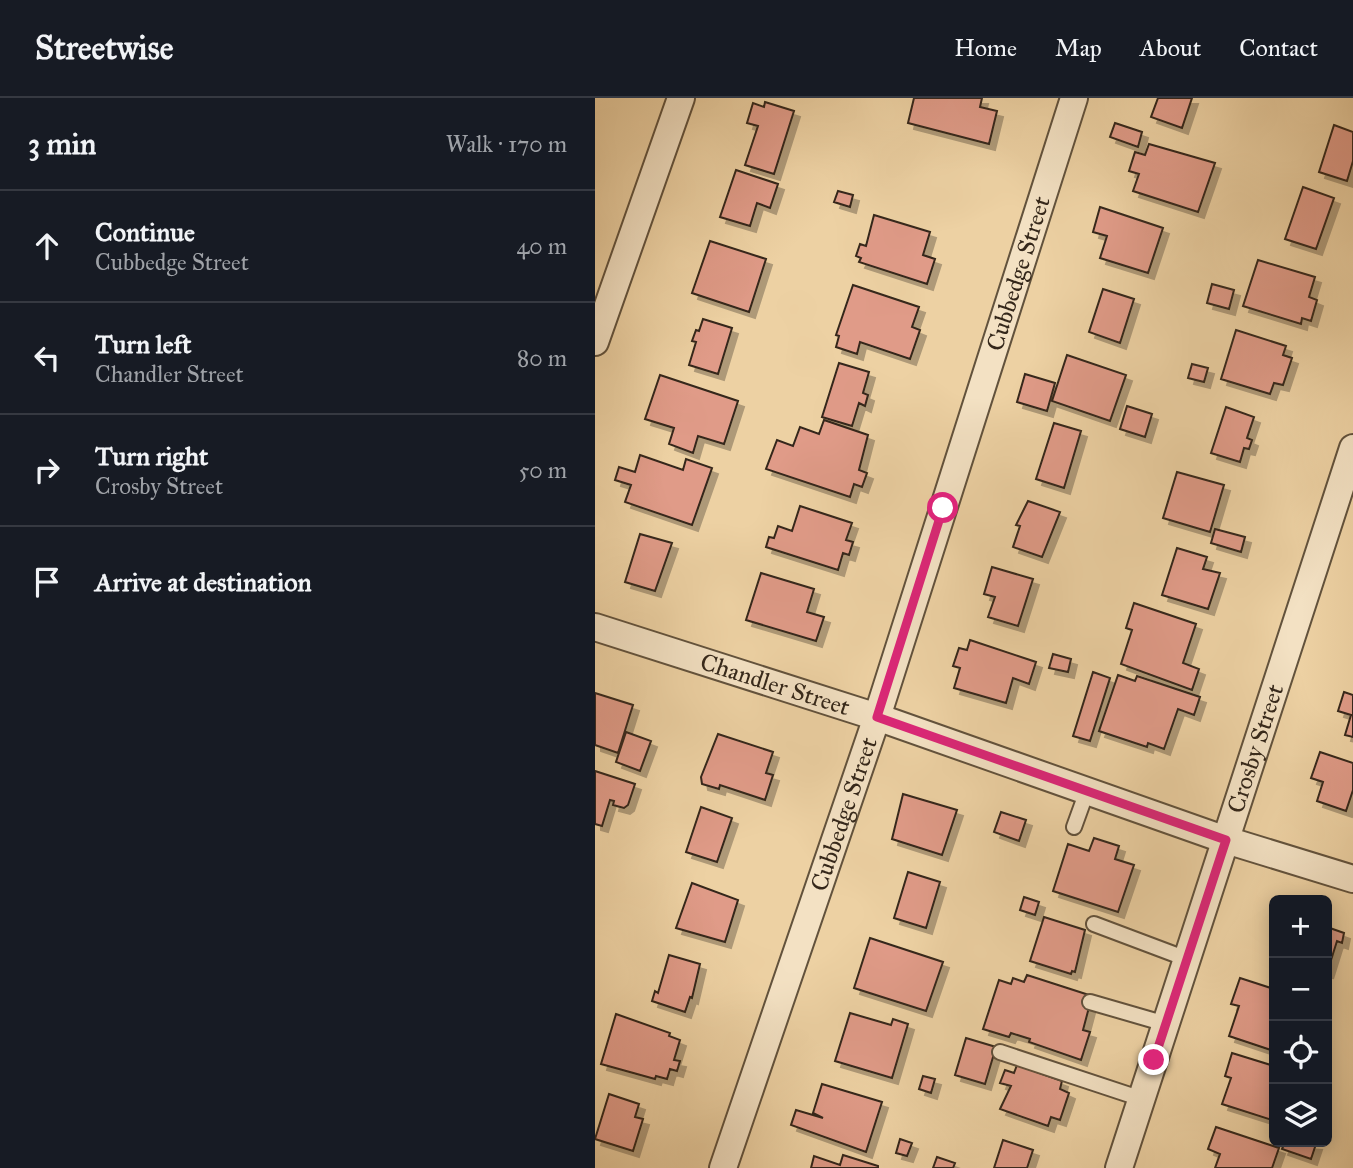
<!DOCTYPE html>
<meta charset="utf-8">
<style>
body{margin:0;font-family:"IM FELL Great Primer",serif;background:#242831;color:#f1f3f6}
.controls{position:absolute;right:21px;bottom:21px;display:grid;overflow:hidden;border-radius:10px;box-shadow:0 4px 18px #0003}
.controls button{width:63px;height:63px;display:grid;place-items:center;padding:0;border:0;border-bottom:2px solid #363941;background:#171b24;color:#f1f3f6;font:35px sans-serif}
.stop{position:absolute;width:21px;height:21px;margin:-16px;border:5px solid #db2777;border-radius:50%;background:#fff}
.stop.end{background:#db2777;border-color:#fff;box-shadow:0 2px 7px #0008}
.list{margin:0;padding:0;list-style:none}
h2{display:flex;justify-content:space-between;align-items:center;height:91px;margin:0;padding:0 28px;font-size:30px}
h2 small{font-size:23px;font-weight:400;color:#9ea1a6}
.list li{display:grid;grid-template-columns:46px 1fr auto;gap:21px;align-items:center;box-sizing:border-box;height:112px;padding:0 28px;border-top:2px solid #363941}
.list b{display:block;font-size:26px;white-space:nowrap}
.list p{margin:0;font-size:23px;white-space:nowrap;color:#9ea1a6}
.list em{font-size:23px;font-style:normal;color:#9ea1a6}
.icon{flex:none;width:38px;height:38px;fill:none;stroke:currentColor;stroke-width:2;stroke-linecap:round;stroke-linejoin:round}
.map{position:relative;flex:none;width:758px;height:1070px;overflow:hidden}
header{display:flex;align-items:center;gap:42px;box-sizing:border-box;height:98px;padding:0 35px;background:#171b24;border-bottom:2px solid #363941}
header strong{font-size:33px}
nav{display:flex;gap:38px;margin-inline-start:auto;font-size:24px}
main{display:flex}
aside{flex:1;background:#171b24}
.map>svg:first-child{display:block}
</style>
<header>
<strong>Streetwise</strong>
<nav><a>Home</a><a>Map</a><a>About</a><a>Contact</a></nav>
</header>
<main>
<aside>
<h2>3 min<small>Walk · 170 m</small></h2>
<ul class="list">
<li><svg class="icon" aria-label="ahead" viewBox="0 0 24 24"><path d="M12 20V5M6 11l6-6 6 6"/></svg><div><b>Continue</b><p>Cubbedge Street</p></div><em>40 m</em></li>
<li><svg class="icon" aria-label="left" viewBox="0 0 24 24"><path d="M17 20v-9H6M10 6l-5 5 5 5"/></svg><div><b>Turn left</b><p>Chandler Street</p></div><em>80 m</em></li>
<li><svg class="icon" aria-label="right" viewBox="0 0 24 24"><path d="M7 20v-9h11M14 6l5 5-5 5"/></svg><div><b>Turn right</b><p>Crosby Street</p></div><em>50 m</em></li>
<li><svg class="icon" aria-label="arrive" viewBox="0 0 24 24"><path d="M6 21V4h12l-3 4 3 4H6"/></svg><div><b>Arrive at destination</b></div></li>
</ul>
</aside>
<div class="map">
<svg width="758" height="1070" viewBox="0 0 758 1070">
<defs>
<filter id="shadow"><feDropShadow dx="6" dy="6" stdDeviation="0" flood-color="#0004"/></filter>
</defs>
<rect width="100%" height="100%" fill="#edd1a3"/>
<filter id="stains"><feTurbulence type="fractalNoise" baseFrequency=".00286" numOctaves="4"/><feColorMatrix values="0 0 0 0 .2 0 0 0 0 .09 0 0 0 0 .02 0 0 0 .5 -.17"/></filter>
<radialGradient id="worn" r=".72"><stop offset=".6" stop-color="#630" stop-opacity="0"/><stop offset="1" stop-color="#630" stop-opacity=".3"/></radialGradient>
<path fill="#e09b88" stroke="#34271a" stroke-width="2" filter="url(#shadow)" d="M319,0H387L385,9L402,13L394,46L313,25Z
M563,0H597L587,30L556,19Z
M170,4L199,13L179,76L150,67L163,28L152,25L158,5L169,9Z
M520,25L547,34L543,49L515,39Z
M739,27L758,34V63L752,83L724,74Z
M554,46L620,65L603,114L538,93L544,76L534,73L540,54L550,57Z
M141,72L183,86L175,110L162,105L155,128L125,119Z
M708,89L739,100L721,151L690,141Z
M243,93L258,97L255,109L239,104Z
M505,109L568,130L553,175L505,160L512,138L498,134Z
M279,117L335,134L328,157L340,161L332,186L264,164L266,160L261,158L265,146L271,148Z
M115,143L171,161L154,214L97,195Z
M663,162L720,179L714,199L722,202L716,223L707,220L706,226L648,208Z
M617,186L639,192L634,211L612,205Z
M258,187L324,209L317,229L325,232L315,261L265,244L262,256L241,249L244,238L241,237Z
M508,191L539,201L525,245L494,234Z
M108,221L137,230L123,276L94,267L101,244L97,243L101,232L104,233Z
M641,232L691,248L688,257L697,260L688,287L679,285L675,296L626,281Z
M472,257L531,277L515,323L457,303Z
M244,265L274,274L268,295L273,297L270,308L264,305L257,328L227,319Z
M597,266L613,270L609,284L593,280Z
M430,276L460,285L452,313L422,304Z
M65,277L143,303L129,346L103,338L98,355L74,346L79,330L50,321Z
M532,308L557,316L550,339L525,331Z
M631,309L659,319L652,340L657,342L654,351L649,350L645,364L616,355Z
M229,322L273,337L264,372L272,375L267,389L259,386L255,399L171,371L182,342L198,348L205,329L224,336Z
M459,325L486,333L469,390L441,381Z
M45,357L88,372L91,361L117,370L97,427L30,404L36,387L20,382L24,369L40,374Z
M582,374L629,387L615,434L568,420Z
M433,403L465,414L447,459L418,449L425,428L421,427Z
M205,408L257,425L251,442L258,444L254,457L248,455L243,472L171,449L174,439L179,440L183,428L197,433Z
M620,431L650,439L646,454L616,445Z
M45,436L77,445L60,493L30,484Z
M582,450L612,459L608,471L625,475L613,511L567,497Z
M397,469L438,481L423,528L393,519L400,499L389,496Z
M166,475L219,491L212,514L229,519L221,543L151,522Z
M539,505L601,526L588,565L604,571L597,592L526,566L537,532L531,530Z
M375,542L441,564L434,586L418,580L411,605L359,590L365,570L358,568L364,550L372,552Z
M458,556L476,561L473,574L454,570Z
M498,574L515,580L495,643L478,638Z
M523,577L540,583L542,578L605,599L599,617L583,611L569,651L553,645L552,649L504,633Z
M749,594L758,597V639L750,637L756,617L743,613Z
M0,595L38,607L23,655L0,647Z
M31,634L56,643L45,673L21,664Z
M123,636L178,654L171,675L178,677L170,702L125,687L124,691L107,686L106,679Z
M725,654L758,665V692L751,713L722,703L728,684L716,680Z
M0,673L40,686L33,707L29,710L18,707L19,703L15,702L7,728L0,726Z
M308,696L362,712L347,757L297,741Z
M106,709L137,720L122,764L91,754Z
M406,714L431,722L424,743L399,734Z
M499,740L524,748L520,761L539,767L523,814L458,793L473,746L494,753Z
M313,774L345,784L331,830L299,820Z
M97,785L143,802L130,844L81,830Z
M429,799L444,804L440,817L425,812Z
M449,819L490,832L480,874L477,873L476,876L435,863Z
M732,829L749,835L747,845L742,843L732,875Z
M275,840L348,864L331,913L259,890Z
M74,857L105,866L97,900L95,899L90,914L57,903L60,893L63,895Z
M432,877L497,898L488,932L495,934L486,962L434,944L435,941L416,935L414,939L388,931L404,882L416,886L418,880L429,884Z
M645,880L679,891V953L634,938L644,908L636,906Z
M255,915L296,927L298,921L313,926L297,980L240,963Z
M21,916L75,935L74,938L85,942L79,962L85,963L82,973L75,971L72,981L61,978L60,981L6,966Z
M371,940L401,949L390,986L360,977Z
M637,955L679,968L677,1022L627,1006L636,980L630,978Z
M422,967L467,983L465,991L474,995L465,1022L456,1019L453,1028L405,1011L416,988L405,985L410,972L419,975Z
M328,978L340,981L336,995L324,991Z
M227,986L287,1004L271,1054L196,1027L201,1012L228,1020L218,1015Z
M14,996L44,1006L40,1019L48,1021L38,1053L0,1041Z
M621,1029L684,1050L677,1070H620L625,1056L613,1051Z
M305,1041L317,1045L312,1058L301,1055Z
M408,1042L438,1052L432,1070H399Z
M690,1044L721,1046L716,1061L687,1051Z
M248,1057L283,1068V1070H216L219,1058L245,1067Z
M342,1059L360,1065L358,1070H338Z"/>
<g fill="none" stroke-linecap="round" stroke-linejoin="round">
<defs>
<path id="service" d="M479,729L492,693
M499,826L592,861
M495,904L571,926
M405,954L547,1001"/>
<g id="minor">
<path d="M0,244L86,0"/>
<path id="s1" d="M0,529L282,619L631,742L758,781"/>
<path id="s2" d="M128,1070L282,619L479,0"/>
<path id="s3" d="M524,1070L758,350"/>
</g>
</defs>
<use href="#service" stroke="#62523c" stroke-width="18"/>
<use href="#minor" stroke="#62523c" stroke-width="30"/>
<use href="#service" stroke="#f3e1c3" stroke-width="14"/>
<use href="#minor" stroke="#f3e1c3" stroke-width="26"/>
</g>
<g fill="none" stroke-linecap="round" stroke-linejoin="round">
<path stroke="#db2777" stroke-width="9" d="M348,410L282,619L631,742L559,962"/>
</g>
<g text-anchor="middle" dominant-baseline="central" stroke-width="6" stroke-linejoin="round" paint-order="stroke">
<g font-size="24" fill="#34271a" stroke="#f3e1c3">
<text stroke="none"><textPath href="#s2" startOffset="942">Cubbedge Street</textPath></text>
<text stroke="none"><textPath href="#s1" startOffset="189">Chandler Street</textPath></text>
<text stroke="none"><textPath href="#s3" startOffset="441">Crosby Street</textPath></text>
<text stroke="none"><textPath href="#s2" startOffset="374">Cubbedge Street</textPath></text>
</g>
</g>
<rect width="100%" height="100%" filter="url(#stains)"/>
<rect width="100%" height="100%" fill="url(#worn)"/>
</svg>
<div class="controls">
<button>+</button>
<button>−</button>
<button><svg class="icon" aria-label="locate" viewBox="0 0 24 24"><circle cx="12" cy="12" r="6"/><path d="M12 2v4M12 18v4M2 12h4M18 12h4"/></svg></button>
<button><svg class="icon" aria-label="layers" viewBox="0 0 24 24"><path d="M12 4l9 5-9 5-9-5zM3 14l9 5 9-5"/></svg></button>
</div>
<div class="stop" style="left:348px;top:410px"></div>
<div class="stop end" style="left:559px;top:962px"></div>
</div>
</main>
